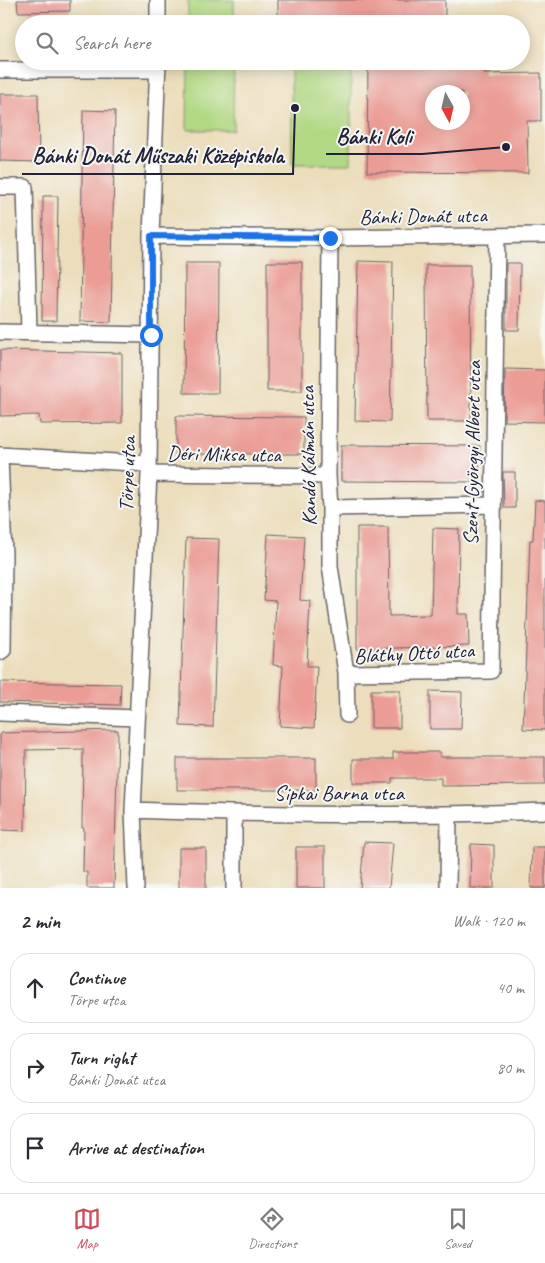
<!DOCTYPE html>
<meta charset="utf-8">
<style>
body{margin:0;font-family:Caveat,sans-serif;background:#f7f7f7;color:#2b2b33}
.compass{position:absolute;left:425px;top:85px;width:45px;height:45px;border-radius:50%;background:#fff;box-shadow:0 2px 12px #0003;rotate:172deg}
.stop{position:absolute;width:15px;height:15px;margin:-11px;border:4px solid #1a73e8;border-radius:50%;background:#fff}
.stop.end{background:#1a73e8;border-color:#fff;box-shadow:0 1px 5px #0008}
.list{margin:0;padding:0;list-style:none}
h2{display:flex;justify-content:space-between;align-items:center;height:65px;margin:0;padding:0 20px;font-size:21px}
h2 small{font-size:16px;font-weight:400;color:#7c7c81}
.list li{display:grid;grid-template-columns:32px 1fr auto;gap:15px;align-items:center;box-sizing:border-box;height:70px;margin:0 10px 10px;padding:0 10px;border:1px solid #e1e1e2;border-radius:20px}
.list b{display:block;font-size:19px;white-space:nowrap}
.list p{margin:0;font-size:16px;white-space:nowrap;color:#7c7c81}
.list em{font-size:16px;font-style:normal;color:#7c7c81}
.icon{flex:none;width:28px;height:28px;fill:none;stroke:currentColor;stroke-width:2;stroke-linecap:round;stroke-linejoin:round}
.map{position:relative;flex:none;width:545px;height:888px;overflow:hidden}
.search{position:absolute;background:#fff;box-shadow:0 2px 12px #0003;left:15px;right:15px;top:15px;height:55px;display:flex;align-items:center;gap:12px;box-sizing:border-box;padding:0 18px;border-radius:28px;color:#7c7c81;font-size:19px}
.sheet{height:305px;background:#fff}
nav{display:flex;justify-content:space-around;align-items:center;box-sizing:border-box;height:70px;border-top:1px solid #e1e1e2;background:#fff;font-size:14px;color:#7c7c81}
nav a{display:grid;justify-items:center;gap:2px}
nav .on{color:#d1495b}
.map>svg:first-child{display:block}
</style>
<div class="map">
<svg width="545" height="888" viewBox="0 0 545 888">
<rect width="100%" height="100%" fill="#f6f6f2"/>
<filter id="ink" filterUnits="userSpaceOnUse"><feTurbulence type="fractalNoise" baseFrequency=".02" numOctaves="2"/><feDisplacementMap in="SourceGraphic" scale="10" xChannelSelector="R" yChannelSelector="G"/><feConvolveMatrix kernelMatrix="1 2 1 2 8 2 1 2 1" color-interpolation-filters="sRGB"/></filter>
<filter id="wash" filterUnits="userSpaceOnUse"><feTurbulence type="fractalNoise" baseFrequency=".0096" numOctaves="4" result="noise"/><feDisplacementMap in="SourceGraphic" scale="20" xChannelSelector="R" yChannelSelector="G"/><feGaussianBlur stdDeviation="1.12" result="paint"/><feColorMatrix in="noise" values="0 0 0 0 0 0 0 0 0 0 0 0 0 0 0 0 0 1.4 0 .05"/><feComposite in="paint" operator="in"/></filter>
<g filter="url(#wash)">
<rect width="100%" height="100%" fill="#ecdebc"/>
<path fill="#b1d882" stroke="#6a7d5e" d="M188,0H234V24H188Z
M188,61H234L233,130H187Z
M291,64H351V164H292Z"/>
<g id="blocks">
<path fill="#eb9c95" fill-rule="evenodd" d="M17,0H70V11L18,12Z
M278,0H445V24H278Z
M368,61L484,63V74L541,73V121H527L528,173L367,172ZM432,92H462V122H432Z
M0,94H38L39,162L0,161Z
M83,110L115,111L111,322L80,321Z
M43,196H58L56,321H42Z
M358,261L393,262L390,422L355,421Z
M267,262H302V391H267Z
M185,263H219L218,393H184Z
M506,263H520L519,330H506Z
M426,265H470L471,421H427Z
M0,350L122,353V423L40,424L39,415L0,416Z
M505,369L545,370V422L504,421Z
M176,416L304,417V454H176Z
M341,445L480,446L479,482L341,481Z
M503,472H515V508H504Z
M535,500L545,501V730L523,729L530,540H533Z
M357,527H388L389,616L431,615L433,528L459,529L458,614H468L469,646L357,649Z
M268,534L304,536L300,600L310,601L307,666H317L314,728L280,726L283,666L273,665L276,601L264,600Z
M186,538L219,539L213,727L180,726Z
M0,682L121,684L120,705L0,702Z
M371,690H400V728H371Z
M430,691L462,692L461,729H430Z
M118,730L114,888H87V872H83L84,828H82L83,749L26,750L25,831L0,830V733Z
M393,752H440V757H545V785L441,786V778H392V783H353V759H393Z
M177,758H316V790H177Z
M364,842L393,843L389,888H360Z
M471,844L494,845V888H470Z
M296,847H325V888H296Z
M532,847H545V888H531Z
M179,848H206V888H179Z"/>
</g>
</g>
<g filter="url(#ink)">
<use href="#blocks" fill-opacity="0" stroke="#696468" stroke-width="1"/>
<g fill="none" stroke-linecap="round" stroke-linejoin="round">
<defs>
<path id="minor" d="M158,0V24
M0,70H158
M0,187H25L29,331
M151,236L330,238L545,235
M330,238L328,476L330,508V566L346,673L347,715
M0,332L151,335
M0,455L149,464
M0,457L4,554L3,650L0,652
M149,474L328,476
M330,508L492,505
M346,673L491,671L497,236
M0,713L137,718
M133,810C270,815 408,817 545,811
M136,888L133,810L149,474L151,236L158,61
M234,888V814
M448,888L449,815"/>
</defs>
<use href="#minor" stroke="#696468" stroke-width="18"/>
<use href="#minor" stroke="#fff" stroke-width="15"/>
</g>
</g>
<g fill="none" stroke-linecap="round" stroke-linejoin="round" filter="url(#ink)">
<path stroke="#1a73e8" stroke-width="6" d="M151,335V236L330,238"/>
</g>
<g text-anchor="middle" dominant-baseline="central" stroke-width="4" stroke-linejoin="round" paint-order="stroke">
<g font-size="21" fill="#22223b" stroke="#f6f6f2">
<text transform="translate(423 216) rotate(-1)">Bánki Donát utca</text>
<text transform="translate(472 453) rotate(-89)">Szent-Györgyi Albert utca</text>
<text transform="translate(224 454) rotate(1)">Déri Miksa utca</text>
<text transform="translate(308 456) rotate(-91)">Kandó Kálmán utca</text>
<text transform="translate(127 474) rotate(-88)">Törpe utca</text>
<text transform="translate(414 653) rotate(-3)">Bláthy Ottó utca</text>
<text x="339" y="793">Sipkai Barna utca</text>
</g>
</g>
<path fill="none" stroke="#22223b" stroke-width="2" d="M506 147L422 154H326M295 108L293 174H22"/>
<g fill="#22223b" stroke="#f6f6f2" stroke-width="2">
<circle cx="506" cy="147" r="5"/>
<circle cx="295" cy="108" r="5"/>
</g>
<g font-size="22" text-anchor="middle" font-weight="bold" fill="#22223b" stroke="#f6f6f2" stroke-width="4" stroke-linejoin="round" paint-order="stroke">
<text x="374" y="144">Bánki Koli</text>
<text x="158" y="163">Bánki Donát Műszaki Középiskola</text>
</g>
</svg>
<svg class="compass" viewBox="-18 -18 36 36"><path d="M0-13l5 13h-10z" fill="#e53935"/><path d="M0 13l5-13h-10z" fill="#7c7c81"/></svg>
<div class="stop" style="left:151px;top:335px"></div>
<div class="stop end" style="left:330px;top:238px"></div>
<div class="search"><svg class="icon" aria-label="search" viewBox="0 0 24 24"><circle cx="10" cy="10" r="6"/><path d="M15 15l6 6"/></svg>Search here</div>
</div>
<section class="sheet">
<h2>2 min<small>Walk · 120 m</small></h2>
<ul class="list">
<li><svg class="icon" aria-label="ahead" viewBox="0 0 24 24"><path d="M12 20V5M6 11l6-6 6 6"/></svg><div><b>Continue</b><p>Törpe utca</p></div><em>40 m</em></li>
<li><svg class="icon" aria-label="right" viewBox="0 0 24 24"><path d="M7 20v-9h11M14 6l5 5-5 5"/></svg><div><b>Turn right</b><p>Bánki Donát utca</p></div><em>80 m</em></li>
<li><svg class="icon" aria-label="arrive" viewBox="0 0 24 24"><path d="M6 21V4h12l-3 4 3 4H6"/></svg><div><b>Arrive at destination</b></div></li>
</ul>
</section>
<nav>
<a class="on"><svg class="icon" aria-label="map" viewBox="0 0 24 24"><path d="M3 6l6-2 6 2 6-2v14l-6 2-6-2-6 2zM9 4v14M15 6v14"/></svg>Map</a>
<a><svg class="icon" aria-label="directions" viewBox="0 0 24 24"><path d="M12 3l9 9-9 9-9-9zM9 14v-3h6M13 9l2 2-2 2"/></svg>Directions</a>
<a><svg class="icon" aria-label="saved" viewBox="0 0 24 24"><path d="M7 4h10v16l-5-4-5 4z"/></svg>Saved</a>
</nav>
